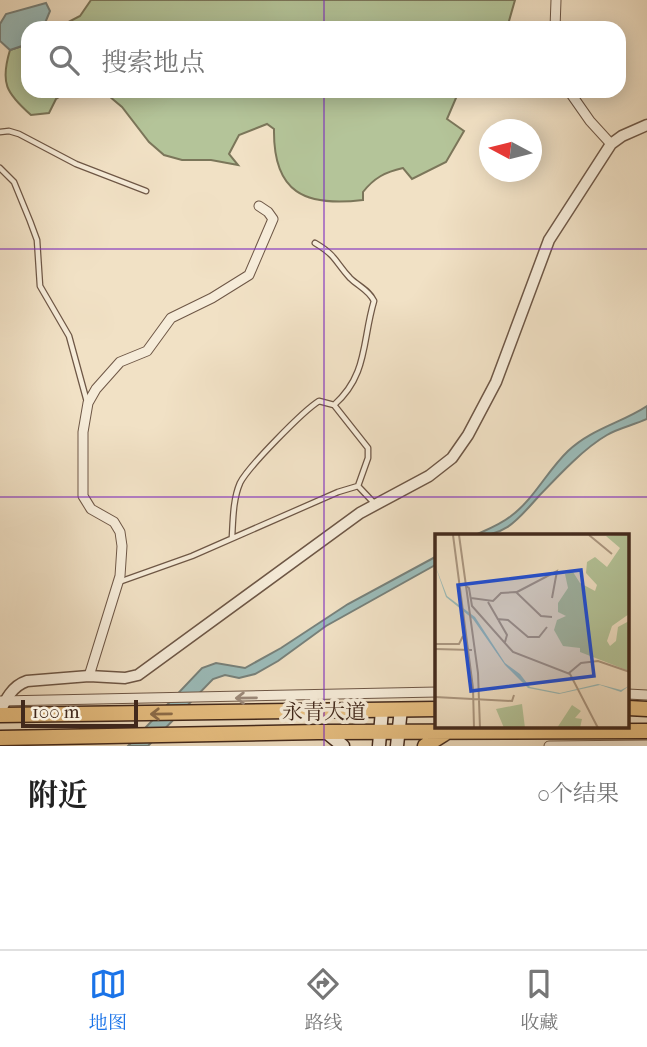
<!DOCTYPE html>
<html lang="zh">
<meta charset="utf-8">
<style>
body{margin:0;font-family:"IM FELL French Canon","Noto Serif SC",serif;background:#f2f2f2;color:#222}
.compass{position:absolute;left:479px;top:119px;width:63px;height:63px;border-radius:50%;background:#fff;box-shadow:0 4px 18px #0003;rotate:277deg}
.scale{position:absolute;left:21px;bottom:18px;width:117px;box-sizing:border-box;padding-left:7px;border:4px solid #42291c;border-top:0;font-size:19px;line-height:24px;white-space:nowrap;color:#42291c;-webkit-text-stroke:5px #f6ecd9;paint-order:stroke}
.list{margin:0;padding:0;list-style:none}
h2{display:flex;justify-content:space-between;align-items:center;height:91px;margin:0;padding:0 28px;font-size:30px}
h2 small{font-size:23px;font-weight:400;color:#767676}
.icon{flex:none;width:38px;height:38px;fill:none;stroke:currentColor;stroke-width:2;stroke-linecap:round;stroke-linejoin:round}
.map{position:relative;flex:none;width:647px;height:746px;overflow:hidden}
.search{position:absolute;background:#fff;box-shadow:0 4px 18px #0003;left:21px;right:21px;top:21px;height:77px;display:flex;align-items:center;gap:18px;box-sizing:border-box;padding:0 24px;border-radius:21px;color:#767676;font-size:26px}
.sheet{height:203px;background:#fff}
nav{display:flex;justify-content:space-around;align-items:center;box-sizing:border-box;height:98px;border-top:2px solid #e0e0e0;background:#fff;font-size:19px;color:#767676}
nav a{display:grid;justify-items:center;gap:4px}
nav .on{color:#1a73e8}
.map>svg:first-child{display:block}
</style>
<div class="map">
<svg width="647" height="746" viewBox="0 0 647 746">
<rect width="100%" height="100%" fill="#f1e1c5"/>
<filter id="stains"><feTurbulence type="fractalNoise" baseFrequency=".00286" numOctaves="4"/><feColorMatrix values="0 0 0 0 .2 0 0 0 0 .09 0 0 0 0 .02 0 0 0 .5 -.17"/></filter>
<radialGradient id="worn" r=".72"><stop offset=".6" stop-color="#630" stop-opacity="0"/><stop offset="1" stop-color="#630" stop-opacity=".3"/></radialGradient>
<path fill="#b4c499" stroke="#7b765a" stroke-width="2" d="M91,0H515L507,28H57L80,16Z
M28,44V91H69L56,99L49,113L31,115C6,93 0,83 10,50Z
M103,91H459L447,119L464,131L446,162L412,179L403,168C385,172 374,178 363,192V200C305,207 273,193 274,129L267,124L239,135L229,154L238,165L211,160H182L164,155L149,142L122,107Z"/>
<path fill="#9bbcba" stroke="#77817b" stroke-width="2" d="M46,3L50,11L43,28H28V44L10,50L0,41V24L6,14Z
M647,406V419C634,425 619,428 607,435C584,448 557,477 539,496C518,519 507,536 473,536C486,530 500,525 511,516C534,499 547,471 568,451C591,429 621,423 647,406Z
M437,556V564L326,626L278,661L255,674L239,678L225,675L213,679L148,746H128L202,668L216,663L245,668L281,648L348,604Z"/>
<g fill="none" stroke-linecap="round" stroke-linejoin="round">
<defs>
<path id="service" d="M0,132L9,131L19,134L76,164L146,191
M0,168L14,182L30,221L37,240L40,286L69,336L87,402
M315,243C337,256 335,262 350,278C358,286 369,290 374,301C362,341 368,375 334,405
M232,537C233,520 233,499 240,483C248,467 303,411 319,401L334,405L368,448V458L358,486
M119,582L192,556L338,492L358,486L375,504"/>
<path id="minor" d="M555,28L556,0
M569,91L590,121L611,144
M89,676L120,576L122,546L120,532L114,522L91,509L83,496V432L88,403L96,389L120,362L147,351L171,318L212,298L249,275L273,219L268,212L259,206
M628,694L647,695
M1,701L437,692
M549,746L647,745"/>
<path id="tertiary" d="M0,713C5,700 12,686 27,681L89,676L125,678L138,675L360,513L429,476L452,458L468,435L496,382L549,240L611,144L622,136L647,125"/>
<path id="secondary" d="M326,732L343,746
M379,746L382,710
M397,746L401,709"/>
<path id="primary" d="M628,708L647,709
M0,715L437,709
M0,738L318,732L647,731
M425,746L447,732"/>
</defs>
<use href="#service" stroke="#6e5746" stroke-width="7"/>
<use href="#minor" stroke="#6e5746" stroke-width="11"/>
<use href="#tertiary" stroke="#6e5746" stroke-width="13"/>
<use href="#secondary" stroke="#42291c" stroke-width="15"/>
<use href="#primary" stroke="#42291c" stroke-width="17"/>
<use href="#service" stroke="#f6ecd9" stroke-width="4.5"/>
<use href="#minor" stroke="#f6ecd9" stroke-width="9"/>
<use href="#tertiary" stroke="#f6ecd9" stroke-width="10"/>
<use href="#secondary" stroke="#f6ecd9" stroke-width="12"/>
<use href="#primary" stroke="#e8c082" stroke-width="14"/>
</g>
<defs><path id="oneway-shaft" d="M-6 0H5M1.5-3L5.5 0L1.5 3" fill="none" stroke-width="1.6" stroke-linecap="round" stroke-linejoin="round" transform="scale(1.75)"/></defs>
<use stroke="#9c8a7a" href="#oneway-shaft" transform="translate(246 698) rotate(179)"/>
<use stroke="#8d6d4a" href="#oneway-shaft" transform="translate(161 714) rotate(179)"/>
<path fill="none" stroke="#7b2cbf" stroke-width="2" stroke-opacity="0.55" d="M324,0V28M324,91V746M0,249H647M0,497H647"/>
<g text-anchor="middle" dominant-baseline="central" stroke-width="7" stroke-linejoin="round" paint-order="stroke">
<g font-size="21" fill="#42291c" stroke="#f6ecd9">
<text x="324" y="712">永青大道</text>
</g>
</g>
<g transform="translate(435 534)">
<rect width="194" height="194" fill="#f1e1c5"/>
<path d="M194,1V80L177,92L172,107L175,112L181,107L183,93L194,87V137L145,118V114L128,112L119,96L122,86L131,82L123,78V69L133,54L130,40L138,38L145,49L160,57L162,51L151,39L152,28L160,23L172,33L185,14L171,2ZM87,170L90,194H69L61,175ZM137,171L146,177L140,184L147,185L145,194H122Z" fill="#b4c499"/>
<path d="M0,31L12,62L40,83L70,129L85,140L95,153L125,159L163,150L186,156L194,152L186,158L165,151L124,160L93,154L70,131L38,85L11,63Z" fill="#9bbcba"/>
<path fill="none" stroke="#ab9781" stroke-width="2" d="M18,1L38,154L39,194M24,1L43,139L45,194M154,1L177,20M28,50L34,54L37,72L78,118L135,140L163,194M82,58L122,37L117,64M36,64L58,67L66,59L81,58L106,82L117,83M53,68L72,101L70,108M62,85L73,86L93,103H104L112,93M0,110H24L28,102M0,115L37,116M134,139L146,129L163,127L195,138M0,163L77,167L79,161"/>
<path fill="#1d4ed8" fill-opacity="0.15" stroke="#1d4ed8" stroke-width="3.5" d="M146,36L159,142L36,157L23,51Z"/>
<rect width="194" height="194" fill="none" stroke="#42291c" stroke-width="3.5"/>
</g>
<rect width="100%" height="100%" filter="url(#stains)"/>
<rect width="100%" height="100%" fill="url(#worn)"/>
</svg>
<svg class="compass" viewBox="-18 -18 36 36"><path d="M0-13l5 13h-10z" fill="#e53935"/><path d="M0 13l5-13h-10z" fill="#767676"/></svg>
<div class="scale">100 m</div>
<div class="search"><svg class="icon" aria-label="search" viewBox="0 0 24 24"><circle cx="10" cy="10" r="6"/><path d="M15 15l6 6"/></svg>搜索地点</div>
</div>
<section class="sheet">
<h2>附近<small>0个结果</small></h2>
<ul class="list">
</ul>
</section>
<nav>
<a class="on"><svg class="icon" aria-label="map" viewBox="0 0 24 24"><path d="M3 6l6-2 6 2 6-2v14l-6 2-6-2-6 2zM9 4v14M15 6v14"/></svg>地图</a>
<a><svg class="icon" aria-label="directions" viewBox="0 0 24 24"><path d="M12 3l9 9-9 9-9-9zM9 14v-3h6M13 9l2 2-2 2"/></svg>路线</a>
<a><svg class="icon" aria-label="saved" viewBox="0 0 24 24"><path d="M7 4h10v16l-5-4-5 4z"/></svg>收藏</a>
</nav>
